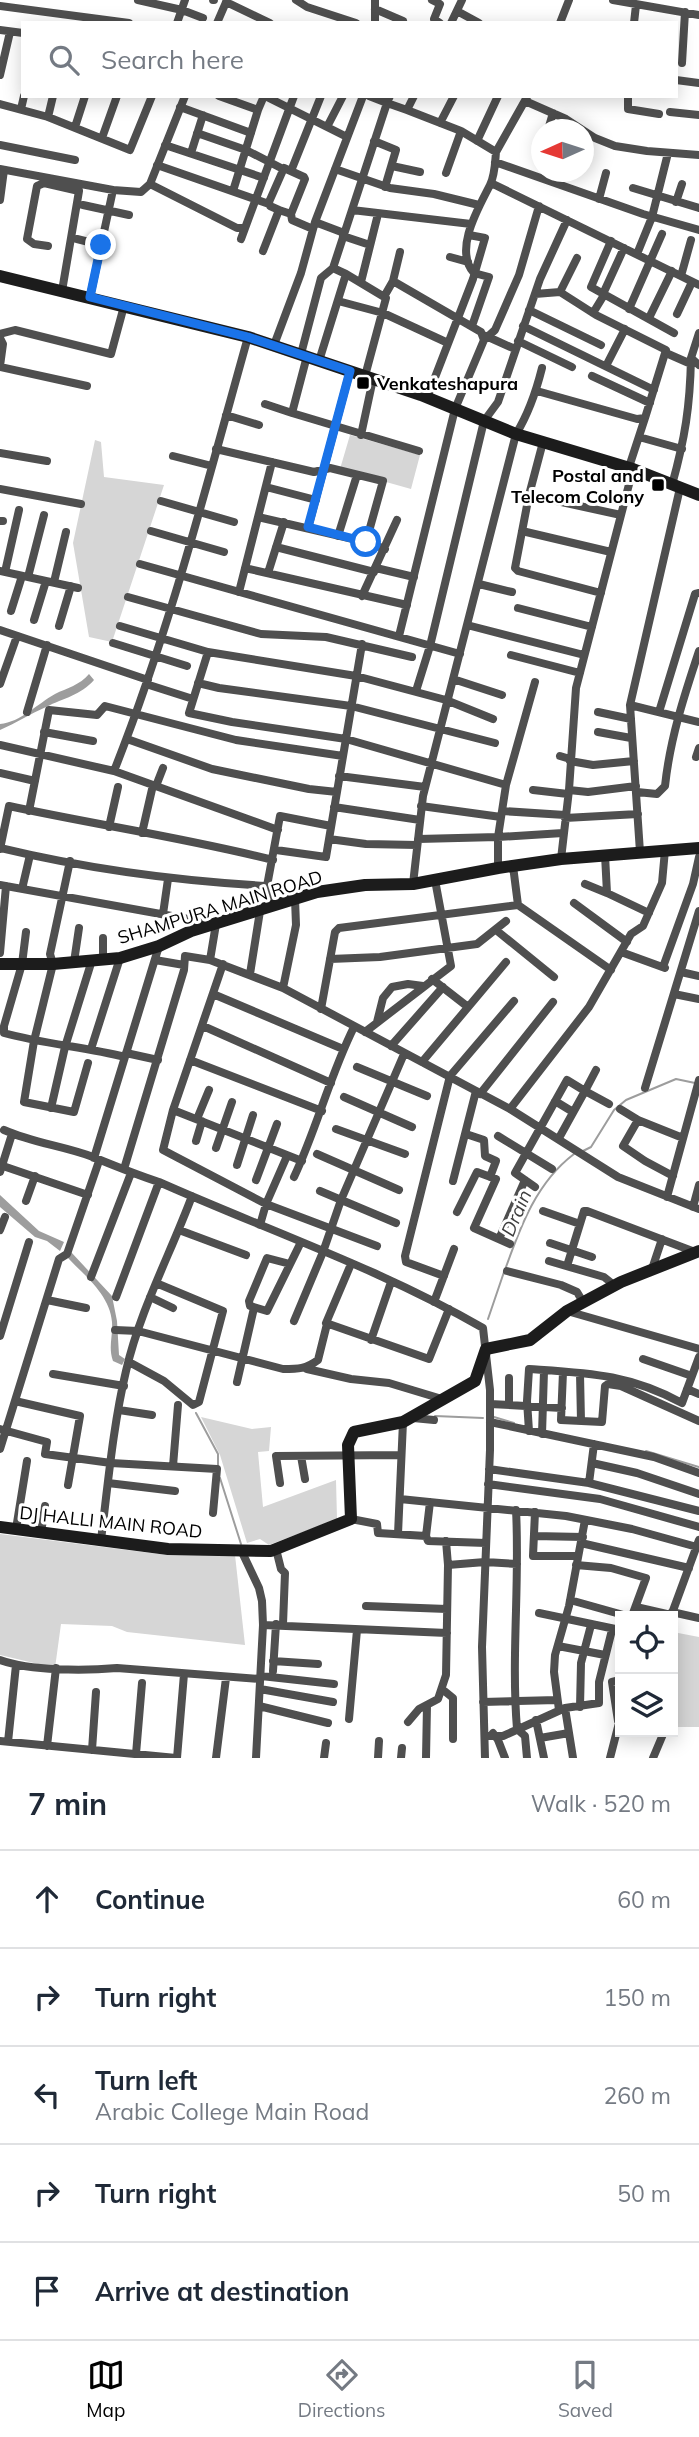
<!DOCTYPE html>
<meta charset="utf-8">
<style>
body{margin:0;font-family:Mulish,sans-serif;background:#f6f6f7;color:#1f2937}
.controls{position:absolute;right:21px;bottom:21px;display:grid;overflow:hidden;border-radius:0px;box-shadow:0 4px 18px #0003}
.controls button{width:63px;height:63px;display:grid;place-items:center;padding:0;border:0;border-bottom:2px solid #e0e1e3;background:#fff;color:#1f2937;font:35px sans-serif}
.compass{position:absolute;left:531px;top:119px;width:63px;height:63px;border-radius:50%;background:#fff;box-shadow:0 4px 18px #0003;rotate:267deg}
.stop{position:absolute;width:21px;height:21px;margin:-16px;border:5px solid #1a73e8;border-radius:50%;background:#fff}
.stop.end{background:#1a73e8;border-color:#fff;box-shadow:0 2px 7px #0008}
.list{margin:0;padding:0;list-style:none}
h2{display:flex;justify-content:space-between;align-items:center;height:91px;margin:0;padding:0 28px;font-size:30px}
h2 small{font-size:23px;font-weight:400;color:#747a83}
.list li{display:grid;grid-template-columns:46px 1fr auto;gap:21px;align-items:center;box-sizing:border-box;height:98px;padding:0 28px;border-top:2px solid #e0e1e3}
.list b{display:block;font-size:26px;white-space:nowrap}
.list p{margin:0;font-size:23px;white-space:nowrap;color:#747a83}
.list em{font-size:23px;font-style:normal;color:#747a83}
.icon{flex:none;width:38px;height:38px;fill:none;stroke:currentColor;stroke-width:2;stroke-linecap:round;stroke-linejoin:round}
.map{position:relative;flex:none;width:699px;height:1758px;overflow:hidden}
.search{position:absolute;background:#fff;box-shadow:0 4px 18px #0003;left:21px;right:21px;top:21px;height:77px;display:flex;align-items:center;gap:18px;box-sizing:border-box;padding:0 24px;border-radius:0px;color:#747a83;font-size:26px}
.sheet{height:581px;background:#fff}
nav{display:flex;justify-content:space-around;align-items:center;box-sizing:border-box;height:98px;border-top:2px solid #e0e1e3;background:#fff;font-size:19px;color:#747a83}
nav a{display:grid;justify-items:center;gap:4px}
nav .on{color:#000}
.map>svg:first-child{display:block}
</style>
<div class="map">
<svg width="699" height="1758" viewBox="0 0 699 1758">
<rect width="100%" height="100%" fill="#fff"/>
<path fill="#d6d6d6" d="M350,435L420,455L411,489L340,469Z
M95,440L101,442L104,477L164,485L112,642L89,637L73,543Z
M201,1417L252,1429L271,1427L269,1451L258,1452L263,1507L336,1480L337,1519L269,1545L260,1539L247,1543L220,1455Z
M0,1534L167,1555H235L245,1645L127,1632L112,1626L61,1624L55,1668L0,1655Z
M673,1632L699,1637V1727H673Z"/>
<path fill="#9d9d9d" d="M89,674L94,680C81,695 64,698 46,707C30,714 16,723 0,730V724C21,722 37,704 55,694C67,688 80,685 89,674Z
M0,1195L39,1231L64,1242L60,1251L47,1241L35,1237L0,1207Z
M71,1252L112,1296L117,1321L119,1355L125,1359L122,1365L113,1361C108,1347 113,1337 112,1322C110,1295 85,1276 68,1258Z"/>
<g fill="none" stroke-linecap="round" stroke-linejoin="round">
<path stroke="#9d9d9d" stroke-width="2" d="M583,1151L591,1147L614,1110L626,1100L676,1079L695,1083
M506,1267C521,1225 537,1182 574,1154
M488,1319L504,1272
M196,1413L218,1454V1466
M435,1416L483,1418
M494,1417L514,1423
M646,1451L699,1467
M220,1478L241,1544"/>
<path stroke="#4f4f4f" stroke-width="8" d="M138,0L182,10L203,18
M213,0H214
M296,0L307,7L356,23
M375,0V23
M432,0L440,4L434,19L440,23
M613,0L699,15
M226,2L270,23
M0,6L129,23
M375,9L403,21
M457,11L479,23
M177,23L185,0
M217,23L227,0
M451,23L462,0
M560,23L569,0
M634,23L636,5
M0,30L23,33
M682,63L685,12
M0,75L10,32
M676,80L699,83
M219,96L258,110L264,96
M265,96L347,137
M369,96L387,103L390,96
M628,96V109L659,114
M525,101L566,119L595,138L615,146L647,151L699,155
M0,104L48,117L130,150L152,96
M180,107L251,133
M21,109L24,96
M407,110L461,131L496,152C495,163 495,175 490,185C479,207 453,250 474,273
M670,112L699,115
M48,117L53,96
M440,123L454,96
M75,127L85,96
M327,127L343,96
M548,130L553,113
M197,133L246,150L283,169
M102,138L117,96
M374,141L396,150L385,187
M477,141L498,96
M0,145L75,160
M165,145L264,178
M496,152L527,97
M191,153L203,115
M495,162L643,214L699,230
M157,165L269,204
M392,166L420,172
M0,169L113,190L141,192L150,184L185,96
M335,169L390,188L434,194L479,205
M291,171L321,96
M446,173L461,131
M491,183L699,285
M150,184L237,228H244
M633,188L699,208
M233,191L258,110
M599,199L606,173
M0,200L4,170
M676,202L682,184
M83,205L129,215
M352,210L471,224
M291,214L292,220L313,229
M344,233L315,222L363,96
M343,236L370,245
M77,239L101,245
M241,239L294,96
M611,241L591,287L674,333
M48,246L34,244L27,239L37,186L44,183L79,191L62,291
M263,251L279,210L291,214L305,179L304,177L284,168L269,202L270,206L279,210
M637,254L652,217L668,153
M450,257L468,262
M346,274L386,298L365,376
M681,276L691,240
M393,281L400,252
M361,282L378,214
M560,292L596,315L666,350L645,418
M535,294L560,292L577,258
M603,294L624,248
M385,295L393,281L481,332L484,340
M90,297L113,190
M338,301L383,313L448,343
M629,309L662,234
M529,310L601,345
M593,313L604,295
M677,314L692,282
M649,318L672,271
M472,326L489,277L474,273
M523,326L654,390
M699,333L691,358L699,365
M0,334L15,330L111,354L124,306
M486,336L515,349
M0,338L3,344L0,366
M518,341L572,367
M274,345L301,273L315,222
M666,353L691,364
M301,354L321,278L333,268
M307,356L292,413L419,451
M319,361L346,274L333,268L387,103L407,110L414,96
M606,366L625,329
M0,367L87,386
M592,376L650,403
M537,391L637,419L645,418L629,467
M427,398L473,279L485,238L469,235
M265,404L292,413
M226,415L259,425
M361,435L373,379
M639,437L682,449
M543,442L529,495L515,568L518,571L601,593
M216,449L314,472L330,468L383,481L366,542L258,517
M0,453L47,461
M173,456L212,466
M672,485C685,438 690,407 691,358
M266,487L316,500
M0,489L81,504
M529,495L621,515
M161,501L234,522
M0,521H3
M308,528L350,371
M151,531L224,552
M522,531L611,552
M338,536L357,475
M366,542L385,549
M276,547L374,572
M140,564L460,654
M245,568L407,605
M376,568L414,577
M0,571L78,588
M5,572L19,510
M268,573L284,522
M28,577L44,515
M54,582L66,532
M479,584L512,592
M239,592L272,462
M362,596L397,520
M128,597L261,634L326,637L412,657
M518,608L592,627
M11,611L22,576
M34,620L46,581
M467,625L584,655
M59,626L71,586
M120,626L208,652L356,676L446,700L493,719
M0,630L148,680
M399,636L455,409L484,340L495,330L519,275L539,206
M113,643L187,666
M208,652L189,713L232,722L346,739L506,785
M511,655L580,673
M453,679L502,695
M535,682L506,785L498,837L563,833
M198,683L219,688L351,706L495,743
M0,684L17,636
M146,684L193,699
M416,691L430,646L484,421L498,402L540,279L567,220
M630,705L699,722
M27,712L47,645
M598,712L631,719
M659,712L695,594L699,593
M44,732L93,741
M598,732L631,738
M127,739L212,769L309,789L337,792
M0,745L114,771L278,830
M560,756L570,759
M696,757L699,748
M570,761L593,765L634,761
M114,771C170,630 207,483 248,337
M0,773L35,781
M339,776L425,787
M156,786L163,768
M533,790L568,794
M569,790L588,792L636,786
M637,792L657,794L665,786C670,739 684,696 699,651
M421,806L501,817
M334,807L420,820
M29,811L49,710L97,715L105,706L236,740L343,756
M502,811L565,815
M565,818L638,814
M109,827L118,787
M142,833L153,785
M329,839L366,844L417,845
M418,839L498,837V868
M0,848C87,869 178,881 267,886
M0,849L9,806C97,825 186,838 273,860
M276,850L326,857L362,644
M640,852L630,705L680,488
M605,855L607,893L649,913
M561,859L569,790L576,688L633,469
M70,861L50,954L53,964L34,1041L24,1102L74,1112L88,1063
M513,866L518,905
M413,884L423,796L516,434C529,413 536,392 542,368
M585,884L607,893
M0,885L216,924L210,960L283,988L510,1109L618,1177L699,1209
M22,889L30,855
M574,903L627,942
M270,908L267,886L280,816L331,826
M163,914L168,879
M496,930L554,977
M26,932L22,964L4,1026V1033C44,1044 85,1047 125,1057
M103,938V959
M621,952L665,968
M0,953L6,886
M330,959L380,957L477,944L506,921
M155,960L184,965
M74,962L79,928
M223,964L173,1110L163,1150L266,1204L377,1246
M663,967L693,884L699,857
M681,972L699,976
M250,974L260,911
M432,979L468,1007
M283,988L296,925L295,899
M213,994L343,1049
M674,994L699,999
M321,1009L335,932L339,928L518,905L611,970
M377,1022L383,998L392,987L408,984L423,986
M203,1026L331,1083
M365,1032L451,966L435,880
M391,1046L443,987
M91,1049L120,958
M126,1053L158,1060
M190,1060L322,1111
M422,1062L506,962
M357,1067L427,1096
M645,1088L699,911
M480,1094L553,1002
M344,1097L412,1127
M555,1101L573,1112
M51,1108L65,1047L92,960
M510,1109L589,1007L631,934L643,926L662,883L665,850
M620,1109L638,1120L683,1138
M173,1110L302,1161
M197,1119L209,1090
M638,1120L623,1146L645,1161L673,1176
M336,1129L405,1154
M4,1130C33,1143 64,1146 93,1157C115,1166 137,1175 159,1182C267,1230 381,1269 483,1328L490,1390V1450L482,1647L485,1758
M466,1134L484,1140L485,1156L496,1161L490,1177
M498,1136L552,1169
M559,1138L585,1091L609,1104
M196,1141L202,1121
M216,1148L232,1102
M317,1154L399,1190
M94,1158L159,946
M237,1165L253,1115
M3,1166L88,1195
M124,1169L184,970L185,956L210,960
M0,1172L12,1134
M294,1177C317,1128 330,1075 354,1027
M256,1180L277,1124
M453,1181L476,1091
M535,1187L515,1173L567,1080L585,1091L596,1070
M320,1191L396,1223
M667,1197L699,1080
M26,1201L35,1176
M693,1207L699,1185
M543,1211L580,1224
M457,1212L477,1172L496,1179L474,1228L510,1244
M260,1225L266,1204L287,1156
M0,1230L5,1217
M179,1230L246,1255
M499,1239L525,1180
M550,1243L592,1257
M549,1261L604,1277L614,1285
M290,1264L267,1258L249,1301L250,1306L267,1311L301,1242
M351,1264L326,1323L429,1359L449,1309
M567,1266L584,1211H587L695,1252
M652,1269L662,1239
M507,1271L561,1285L577,1292L583,1302
M444,1276L406,1262L405,1256L450,1076L514,1001
M91,1277L131,1173
M116,1297L159,1182
M150,1297L173,1308
M47,1300L86,1308
M434,1302L454,1249
M567,1311L699,1349
M294,1321L323,1252L341,1200L404,1054
M115,1330L138,1331L283,1369C298,1369 306,1369 318,1360L327,1324
M0,1336L29,1242
M371,1340L391,1282
M643,1359L692,1376
M129,1362L164,1381L193,1405L199,1402L223,1311L156,1283
M307,1369L351,1379L389,1383L442,1399
M563,1372L561,1420L602,1422L605,1386L608,1384L621,1386L699,1421
M53,1374L124,1386
M580,1374L581,1421
M237,1382L254,1308
M687,1389L699,1394
M15,1401L80,1416L68,1485
M490,1404L562,1408
M509,1405V1378
M119,1410L152,1415
M413,1418L434,1420
M490,1422L654,1457L699,1473
M0,1429L47,1442L45,1454L111,1463L217,1469L213,1513
M529,1431L527,1401L529,1369C588,1373 629,1374 682,1403L699,1357
M542,1434L544,1371
M0,1449L59,1259L67,1254L99,1161
M301,1456L305,1479
M592,1463L637,1473L699,1494
M173,1466L178,1405
M489,1469L589,1483L699,1511
M108,1483L175,1491
M280,1483L276,1456L401,1455
M589,1483L594,1444
M488,1484L600,1499L699,1527
M400,1499L566,1516L632,1529L697,1547
M516,1510C520,1583 511,1656 517,1729L525,1736L527,1758
M535,1512L533,1556H578
M351,1519L377,1524L378,1533L426,1536L428,1541L486,1543
M16,1529L27,1461
M41,1533L45,1506
M398,1534L403,1422
M426,1536L430,1502
M534,1536L583,1537
M101,1540C108,1484 113,1426 126,1371C140,1310 170,1255 192,1196
M446,1541L448,1565
M581,1543L689,1568
M276,1549L281,1569L285,1573L283,1624
M241,1550L259,1588L262,1601L263,1625L256,1758
M576,1565L611,1568L646,1578L632,1616
M570,1600L627,1616
M366,1606L447,1609
M636,1607L671,1615
M672,1612L699,1618
M539,1613L620,1630
M671,1616L699,1540
M263,1625L447,1633
M558,1646L605,1655
M0,1660C31,1671 84,1671 117,1668L260,1679
M273,1661L318,1664
M273,1671L276,1624
M261,1676L334,1684
M260,1689L333,1702
M442,1689L453,1698V1739
M483,1702L557,1700
M259,1706L328,1723
M580,1707L581,1663L591,1625
M565,1708L573,1758
M559,1710L554,1672L555,1655L569,1606L585,1520
M349,1719L357,1630
M536,1720L544,1758
M618,1721L612,1682L620,1680
M408,1722L419,1709L438,1699L446,1675L448,1565L485,1562L517,1564
M493,1733L498,1740L505,1758
M485,1736H503L565,1708L599,1703V1682L612,1630
M540,1738L569,1733
M0,1741L176,1758
M8,1742L16,1665
M47,1746L56,1668
M92,1750L96,1692
M136,1754L142,1683
M177,1758L184,1674
M216,1758L226,1678
M324,1758L326,1743
M378,1758L379,1741
M401,1758L402,1748
M426,1758L427,1705
M610,1758L620,1719
M653,1758L664,1732"/>
<path stroke="#1c1c1c" stroke-width="12" d="M0,276L248,337L421,395L516,434L633,469L699,495
M0,964H53L120,958L159,946L191,931L317,892L365,885L413,884L498,868L561,859L699,848
M0,1527L168,1549L271,1551L351,1519L348,1445L354,1432L403,1422L475,1381L486,1349L530,1340L567,1311L621,1282L699,1251"/>
</g>
<g fill="none" stroke-linecap="round" stroke-linejoin="round">
<path stroke="#1a73e8" stroke-width="9" d="M101,245L90,297L248,337L350,371L308,527L366,542"/>
</g>
<g fill="#000" stroke="#fff" stroke-width="2.5">
<rect x="356" y="376" width="14" height="14" rx="3.5"/>
<rect x="651" y="478" width="14" height="14" rx="3.5"/>
</g>
<g text-anchor="middle" dominant-baseline="central" stroke-width="6" stroke-linejoin="round" paint-order="stroke">
<g font-size="18" font-weight="bold" fill="#000" stroke="#fff" text-anchor="start">
<text x="377" y="383">Venkateshapura</text>
<text x="644" y="475" text-anchor="end">Postal and<tspan x="644" dy="21">Telecom Colony</tspan></text>
</g>
<g font-size="18" fill="#000" stroke="#fff">
<text transform="translate(220 907) rotate(-17)">SHAMPURA MAIN ROAD</text>
<text transform="translate(111 1522) rotate(6)">DJ HALLI MAIN ROAD</text>
</g>
<g font-size="19" font-style="italic" fill="#3e3e3e" stroke="#fff">
<text transform="translate(516 1213) rotate(-67)">Drain</text>
</g>
</g>
</svg>
<div class="controls">
<button><svg class="icon" aria-label="locate" viewBox="0 0 24 24"><circle cx="12" cy="12" r="6"/><path d="M12 2v4M12 18v4M2 12h4M18 12h4"/></svg></button>
<button><svg class="icon" aria-label="layers" viewBox="0 0 24 24"><path d="M12 4l9 5-9 5-9-5zM3 14l9 5 9-5"/></svg></button>
</div>
<svg class="compass" viewBox="-18 -18 36 36"><path d="M0-13l5 13h-10z" fill="#e53935"/><path d="M0 13l5-13h-10z" fill="#747a83"/></svg>
<div class="stop" style="left:366px;top:542px"></div>
<div class="stop end" style="left:101px;top:245px"></div>
<div class="search"><svg class="icon" aria-label="search" viewBox="0 0 24 24"><circle cx="10" cy="10" r="6"/><path d="M15 15l6 6"/></svg>Search here</div>
</div>
<section class="sheet">
<h2>7 min<small>Walk · 520 m</small></h2>
<ul class="list">
<li><svg class="icon" aria-label="ahead" viewBox="0 0 24 24"><path d="M12 20V5M6 11l6-6 6 6"/></svg><div><b>Continue</b></div><em>60 m</em></li>
<li><svg class="icon" aria-label="right" viewBox="0 0 24 24"><path d="M7 20v-9h11M14 6l5 5-5 5"/></svg><div><b>Turn right</b></div><em>150 m</em></li>
<li><svg class="icon" aria-label="left" viewBox="0 0 24 24"><path d="M17 20v-9H6M10 6l-5 5 5 5"/></svg><div><b>Turn left</b><p>Arabic College Main Road</p></div><em>260 m</em></li>
<li><svg class="icon" aria-label="right" viewBox="0 0 24 24"><path d="M7 20v-9h11M14 6l5 5-5 5"/></svg><div><b>Turn right</b></div><em>50 m</em></li>
<li><svg class="icon" aria-label="arrive" viewBox="0 0 24 24"><path d="M6 21V4h12l-3 4 3 4H6"/></svg><div><b>Arrive at destination</b></div></li>
</ul>
</section>
<nav>
<a class="on"><svg class="icon" aria-label="map" viewBox="0 0 24 24"><path d="M3 6l6-2 6 2 6-2v14l-6 2-6-2-6 2zM9 4v14M15 6v14"/></svg>Map</a>
<a><svg class="icon" aria-label="directions" viewBox="0 0 24 24"><path d="M12 3l9 9-9 9-9-9zM9 14v-3h6M13 9l2 2-2 2"/></svg>Directions</a>
<a><svg class="icon" aria-label="saved" viewBox="0 0 24 24"><path d="M7 4h10v16l-5-4-5 4z"/></svg>Saved</a>
</nav>
